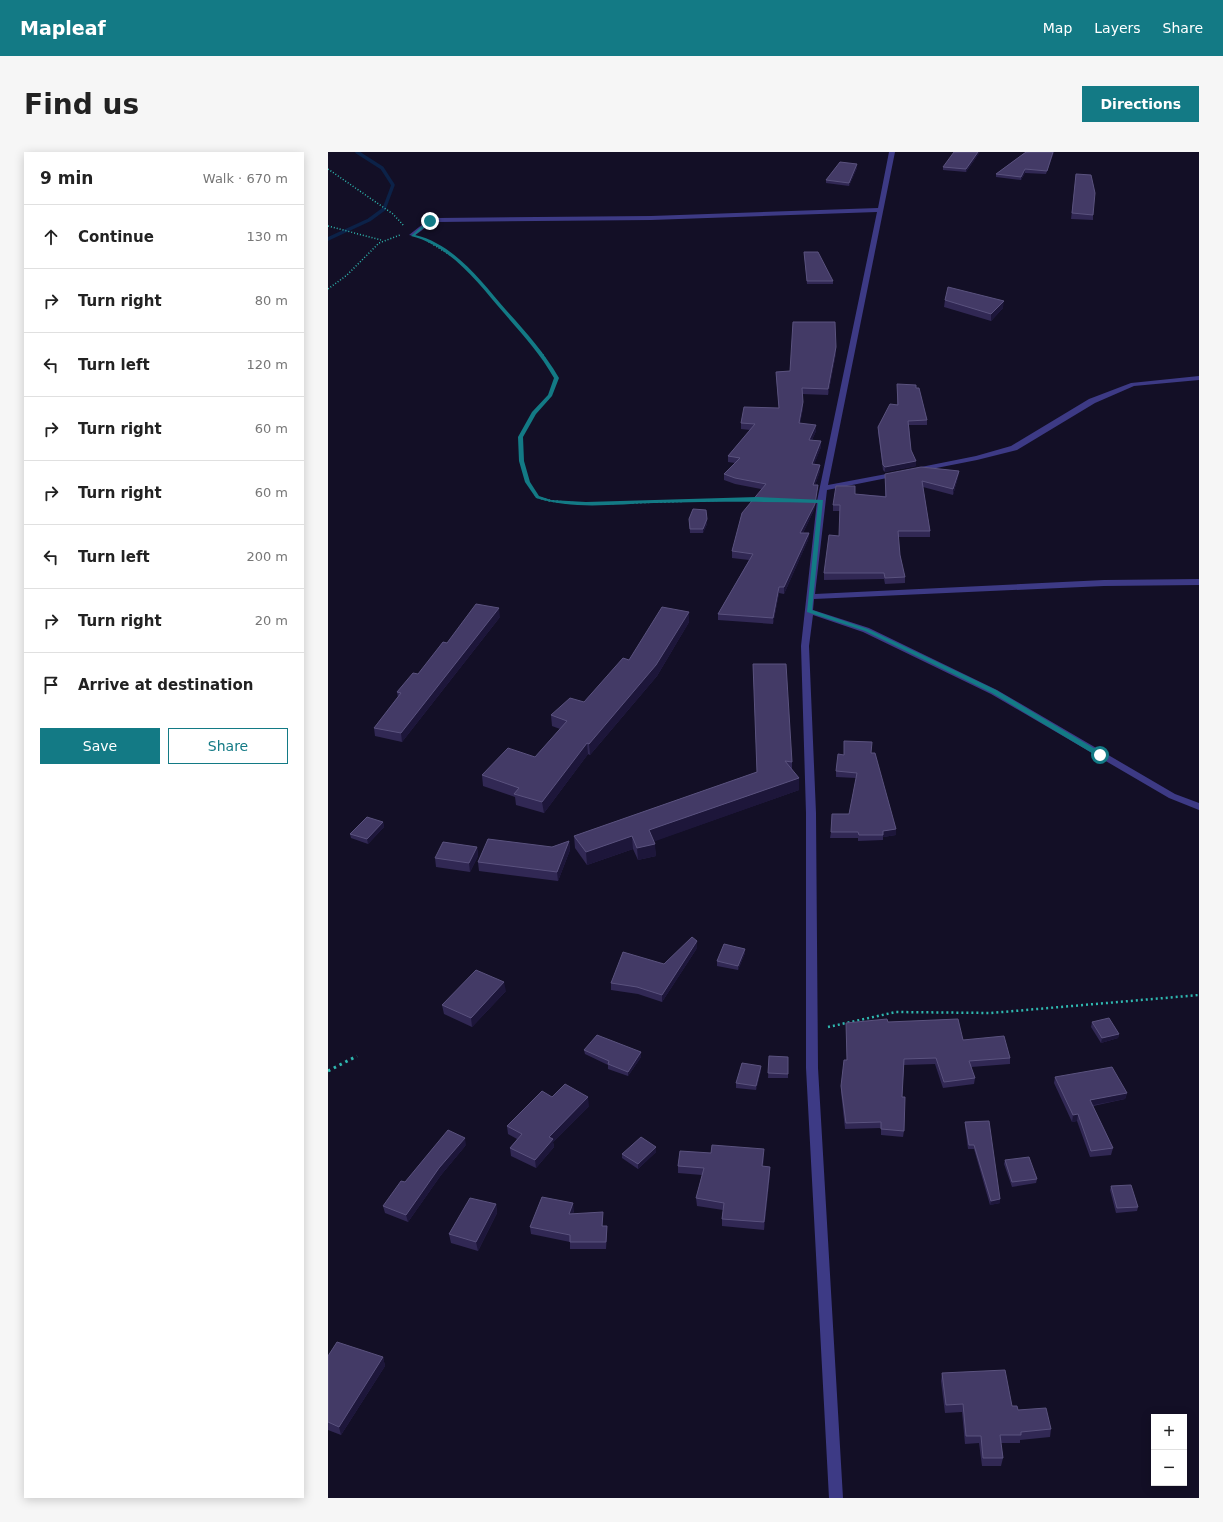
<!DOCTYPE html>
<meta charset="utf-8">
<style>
body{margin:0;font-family:"DejaVu Sans",sans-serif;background:#f6f6f6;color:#222}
.controls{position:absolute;right:12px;bottom:12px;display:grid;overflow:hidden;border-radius:0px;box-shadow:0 2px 10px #0003}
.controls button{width:36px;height:36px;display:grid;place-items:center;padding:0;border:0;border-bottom:1px solid #e0e0e0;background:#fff;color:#222;font:20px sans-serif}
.stop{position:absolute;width:12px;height:12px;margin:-9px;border:3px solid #137a85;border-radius:50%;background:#fff}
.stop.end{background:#137a85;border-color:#fff;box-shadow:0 1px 4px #0008}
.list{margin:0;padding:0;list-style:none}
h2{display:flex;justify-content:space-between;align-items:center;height:52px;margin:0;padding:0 16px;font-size:17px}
h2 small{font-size:13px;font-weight:400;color:#767676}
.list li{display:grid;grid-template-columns:26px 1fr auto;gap:12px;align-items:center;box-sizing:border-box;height:64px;padding:0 16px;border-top:1px solid #e0e0e0}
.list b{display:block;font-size:15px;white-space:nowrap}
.list em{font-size:13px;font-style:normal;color:#767676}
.actions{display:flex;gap:8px;padding:12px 16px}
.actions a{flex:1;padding:9px 0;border:1px solid #137a85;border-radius:0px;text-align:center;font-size:14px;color:#137a85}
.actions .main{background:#137a85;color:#fff}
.icon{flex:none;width:22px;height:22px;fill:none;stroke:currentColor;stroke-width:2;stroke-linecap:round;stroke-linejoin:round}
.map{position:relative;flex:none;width:871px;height:1346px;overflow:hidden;border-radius:0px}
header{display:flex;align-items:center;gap:24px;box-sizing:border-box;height:56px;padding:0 20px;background:#137a85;color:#fff}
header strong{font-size:19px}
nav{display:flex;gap:22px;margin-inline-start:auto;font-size:14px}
.intro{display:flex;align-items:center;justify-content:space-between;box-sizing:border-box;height:96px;padding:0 24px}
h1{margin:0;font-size:28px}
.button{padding:10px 18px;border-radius:0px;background:#137a85;color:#fff;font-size:14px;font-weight:700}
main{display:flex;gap:24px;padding:0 24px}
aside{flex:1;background:#fff;border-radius:0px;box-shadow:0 2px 10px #0003}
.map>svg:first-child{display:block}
</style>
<header>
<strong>Mapleaf</strong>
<nav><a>Map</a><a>Layers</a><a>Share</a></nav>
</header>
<div class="intro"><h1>Find us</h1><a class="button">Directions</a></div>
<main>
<aside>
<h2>9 min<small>Walk · 670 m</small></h2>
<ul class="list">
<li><svg class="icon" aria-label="ahead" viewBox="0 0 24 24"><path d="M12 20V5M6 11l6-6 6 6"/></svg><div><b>Continue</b></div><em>130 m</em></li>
<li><svg class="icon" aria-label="right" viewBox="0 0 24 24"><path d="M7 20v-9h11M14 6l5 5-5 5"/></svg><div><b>Turn right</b></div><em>80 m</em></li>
<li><svg class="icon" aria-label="left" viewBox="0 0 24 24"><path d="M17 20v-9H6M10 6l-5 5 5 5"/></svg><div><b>Turn left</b></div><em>120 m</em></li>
<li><svg class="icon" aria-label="right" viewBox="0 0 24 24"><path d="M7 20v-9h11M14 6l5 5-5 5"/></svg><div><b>Turn right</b></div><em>60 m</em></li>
<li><svg class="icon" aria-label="right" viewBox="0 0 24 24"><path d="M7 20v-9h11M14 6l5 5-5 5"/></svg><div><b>Turn right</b></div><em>60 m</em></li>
<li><svg class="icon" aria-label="left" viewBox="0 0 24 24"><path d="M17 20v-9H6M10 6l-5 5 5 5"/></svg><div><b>Turn left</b></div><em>200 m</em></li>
<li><svg class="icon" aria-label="right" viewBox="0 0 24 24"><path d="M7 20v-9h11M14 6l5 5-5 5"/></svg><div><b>Turn right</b></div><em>20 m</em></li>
<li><svg class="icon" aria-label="arrive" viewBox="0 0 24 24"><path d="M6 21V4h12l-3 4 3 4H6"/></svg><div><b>Arrive at destination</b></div></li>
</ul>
<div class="actions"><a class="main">Save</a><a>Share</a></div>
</aside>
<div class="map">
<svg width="871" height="1346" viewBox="0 0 871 1346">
<rect width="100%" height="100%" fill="#130f26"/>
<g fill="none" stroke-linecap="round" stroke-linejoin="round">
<path stroke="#0c2248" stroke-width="3.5" d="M0,87L41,68L56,57L65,33L54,16L29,0"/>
<path stroke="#2fb8b0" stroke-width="1.5" stroke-dasharray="1 2" stroke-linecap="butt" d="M0,17L65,62L76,74
M0,74L53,88
M98,88L127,106L144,121L215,203L227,225
M0,137L19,123L51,91L72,83"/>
<path stroke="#2fb8b0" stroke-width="2" stroke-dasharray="1.5 2.5" stroke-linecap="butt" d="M227,224L228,226L222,244L206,261L192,285L194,309L199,330L209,345L223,349L258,352L427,347"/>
<path stroke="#2fb8b0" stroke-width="2.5" stroke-dasharray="2 3" stroke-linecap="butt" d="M500,875L568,860L663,861L871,843"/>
<path stroke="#2fb8b0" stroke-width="3" stroke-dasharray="2.5 4" stroke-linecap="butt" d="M0,919L29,904"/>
<path fill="#3d3a85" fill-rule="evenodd" d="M561,0H567L500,333L569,320L573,322L569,324L499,338L487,442L776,428L871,427V433L776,434L486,447L485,458L541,476L669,538L847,642L871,651V658L841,646L663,542L535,480L485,463L481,494L488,661L490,916L515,1346H501L478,916V661L473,494L489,349L549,60L323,68L109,70L104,71L86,84L81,83L100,68L109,66L323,64L550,56Z
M871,224V228L806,234L767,251L689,298L649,308L588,320L584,318L588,316L648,304L683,294L761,247L803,231Z"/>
</g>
<path fill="#312854" d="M652,0L638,20L615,18V15Z
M698,0H726L718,22L697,21L693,28L668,25V22Z
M529,16L521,34L498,31V28Z
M748,22L765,63V68L743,67Z
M476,100L505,129V132H479Z
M617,148L675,156L663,169L616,155Z
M508,195V201L500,243L474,242L475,256L472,271L488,279L484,288L493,295L486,312L492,313V319L487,333H490L489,339L486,358L475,381H481L480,388L456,442L451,441L445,472L390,468V462L421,408L404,406V399L433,337L407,332L396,328V322L407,311L400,310V304L422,278L413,277V271L451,256L448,225V220L462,219Z
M569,232L588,236L599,268V273H581L583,298L588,314L557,320L555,318L550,280V275L569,252Z
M631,319L630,325L625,343L595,335L602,379V385H570L572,403L577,425V431L557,432L556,427L496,428V421L511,384L512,359H505V353L527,342L557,344V322Z
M361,367L379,372L375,381H362Z
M361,460V470L329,524L262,603L260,602L216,661L188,653L187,645L155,634L154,623L207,605L232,577L224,574L223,563L256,550L301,508Z
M172,465L74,590L47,584L46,576L70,545L69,540L90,522L119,491Z
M425,512L464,610V617L471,638L326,689L328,704L310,708L305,697L259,713L247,696L246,684L429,620Z
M543,601L568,677V683L555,685V688L530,689V686H502L503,680L521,662L528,626L508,625V619L516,603Z
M55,670L56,675L40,692L23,686L22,682Z
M241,689L242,698L230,729L151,719L150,710L224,695Z
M149,695L150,704L142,720L108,715L107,706Z
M369,796L334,850L310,842L283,838V831L336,812Z
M417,801L410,818L389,814V809Z
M178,839L144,875L116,862L114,853Z
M560,870L635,888L682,906V912L643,915L647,926L646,932L615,936L607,912L576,913L574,945L576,979L575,985L553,983V976L517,977L513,940V934L519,908L518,871Z
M764,870L791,882L790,886L773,891L763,875Z
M256,898L313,900V905L300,924L280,917V913L257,902Z
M441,904L460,905V926H440Z
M433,918L428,938L408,936V931Z
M727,925L799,941L797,947L765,954L785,996L783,1003L762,1005L749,969L744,970L726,931Z
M261,954L225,990L226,995L208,1016L183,1004L182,996L189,987L180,982L179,974Z
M637,970L672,1047V1051L662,1053L646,997H640L637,974Z
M138,993L113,1023L80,1070L57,1061L55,1054L77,1030Z
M328,995V1000L310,1017L294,1006V1002Z
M436,1004L435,1014L442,1015V1022L436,1078L394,1074V1067L395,1058L369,1054L368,1046L374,1023L350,1021V1014Z
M677,1008L709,1027L708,1031L684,1035L676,1012Z
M783,1034L810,1055L809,1059L788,1061L782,1038Z
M168,1052L169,1061L150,1099L123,1091L121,1082Z
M246,1058L245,1062L275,1067V1074H279V1081L278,1097H242V1090L203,1082L202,1075Z
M0,1204L55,1205L57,1214L13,1283L0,1278Z
M614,1221L684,1254L690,1258L723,1277L722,1285L692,1288V1291H673L675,1306L673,1314H654L651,1291L637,1292L634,1260L617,1261L613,1229Z"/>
<path fill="#1d163a" d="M650,0H652L638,20V17Z
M725,0H726L718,22L719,19Z
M529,12V16L521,34V31Z
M697,17V21L693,28V25Z
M676,149L675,156L663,169V162Z
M508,195V201L500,243V237Z
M475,250V256L471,277V271Z
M488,273V279L481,294V288Z
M493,289V295L484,318V312Z
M588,309V314L557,320V315Z
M492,313V319L485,339V333Z
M631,319L630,325L625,343V337Z
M490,333L489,339L486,358L472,387V381Z
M379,367V372L375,381V377Z
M481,381L480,388L456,442V435Z
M451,435V441L445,472V466Z
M171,456L172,465L74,590L73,581Z
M361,460V470L329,524L262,603L261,592Z
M259,591L260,602L216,661L214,650Z
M471,626V638L322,691L321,678Z
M55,670L56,675L40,692L39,687Z
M568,677V683L555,685V679Z
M304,684L305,697L259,713L258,700Z
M241,689L242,698L230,729L229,720Z
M327,692L328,704L310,708L309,696Z
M149,695L150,704L142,720L141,711Z
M369,789V796L334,850V843Z
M417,797V801L410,818V814Z
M176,830L178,839L144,875L143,866Z
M791,882L790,886L773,891L774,886Z
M313,900V905L300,924V920Z
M433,914V918L428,938V934Z
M799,941L797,947L761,954L762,948Z
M260,945L261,954L225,990L226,995L208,1016L207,1008L221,985Z
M750,962L749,969L744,970L745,963Z
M137,986L138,993L113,1023L80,1070L78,1063L111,1016Z
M328,995V1000L310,1017V1012Z
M436,997V1004L434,1021V1014Z
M442,1015V1022L436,1078V1070Z
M672,1047V1051L662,1053L663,1049Z
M245,1051L246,1058L242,1069L241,1062Z
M168,1052L169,1061L150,1099L148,1090Z
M275,1060V1081L274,1074Z
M55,1205L57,1214L13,1283L11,1275Z"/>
<path fill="#433a66" stroke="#5a527e" d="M626,0H650L638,17L615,15Z
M698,0H725L719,19L697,17L693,25L668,22Z
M512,10L529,12L521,31L498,28Z
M748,22L763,23L767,41L765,63L744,61Z
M476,100H490L505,129H479Z
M620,135L676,149L663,162L617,148Z
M465,170H507L508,195L500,237L474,236L475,250L471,271L488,273L481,288L493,289L484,312L492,313L485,333H490L487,352L472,381H481L456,435H451L445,466L390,462L425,402L404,399L414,361L438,332L407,326L396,322L412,306L400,304L427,272L413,271L416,255L451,256L448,220L462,219Z
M569,232L588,233V236H591L599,268L580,269L583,298L588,309L557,315L555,313L550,275L562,252L570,253Z
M593,315L631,319L625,337L594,329L602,379H570L572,403L577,425L557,426L556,421H496L501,383L511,384L512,353H505L508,334H527V342L558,345L557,322Z
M365,357L378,358L379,367L375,377H362L361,367Z
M148,452L171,456L73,581L46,576L73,541L69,540L85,521L90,522L115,490L119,491Z
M334,455L361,460L328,513L261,592L259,591L214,650L186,642L191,636L154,623L180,596L207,605L239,569L223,563L242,546L256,550L295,506L301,508Z
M425,512H458L464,610L457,609L471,626L321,678L327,692L309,696L304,684L258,700L246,684L429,620Z
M516,589L544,590L543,601H547L568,677L555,679V683H531L530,680H503L504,662H521L529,621L508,619L510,602L516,603Z
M39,665L55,670L39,687L22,682Z
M160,687L224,695L241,689L229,720L150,710Z
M115,690L149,695L141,711L107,706Z
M364,785L369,789L334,843L309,835L283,831L295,800L336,812Z
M396,792L417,797L410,814L389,809Z
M148,818L176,830L143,866L114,853Z
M781,866L791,882L774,886L764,870Z
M559,867L560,870L630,867L635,888L676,884L682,906L641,909L647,926L616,930L608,906L576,907L574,945H577L576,979L553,977V970L518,971L513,934L516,908H519L518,871Z
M269,883L313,900L300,920L280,912L281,909L256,898Z
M441,904L460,905V922L440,921Z
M414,911L433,914L428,934L408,931Z
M784,915L799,941L762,948L785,996L763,999L750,962L745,963L727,925Z
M237,932L260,945L221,985L225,987L207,1008L182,996L194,982L179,974L214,939L224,945Z
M661,969L672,1047L663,1049L646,993H641L637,970Z
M120,978L137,986L111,1016L78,1063L55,1054L73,1029L77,1030Z
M313,985L328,995L310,1012L294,1002Z
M384,993L436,997L434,1014L442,1015L436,1070L394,1067L396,1051L368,1046L376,1016L350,1014L352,999L383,1001Z
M701,1005L709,1027L684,1030L677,1008Z
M803,1033L810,1055L789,1056L783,1034Z
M214,1045L245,1051L241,1062L275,1060L274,1074H279L278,1090H242V1083L202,1075Z
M142,1046L168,1052L148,1090L121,1082Z
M9,1190L55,1205L11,1275L0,1270V1204Z
M677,1218L684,1254H689L690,1258L718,1256L723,1277L693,1280V1283H672L675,1306H655L653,1284H638L635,1252L618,1253L614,1221Z"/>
<path fill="#137a85" d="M101,68L104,69L87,83C126,92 153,129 178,158C198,180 216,200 231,226L224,244L208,262L195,285L196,309L202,330L211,344L223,348L258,350L429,345L495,348L484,458L540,477L668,538L774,601V604H769L664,541L537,479L479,460L490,351C435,349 381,350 326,351C287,352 245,358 208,346L197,330L191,309L190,285L204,260L220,243L226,226C212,201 194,182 176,161C150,131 123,94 83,84Z"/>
</svg>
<div class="controls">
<button>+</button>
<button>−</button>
</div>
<div class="stop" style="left:772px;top:603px"></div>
<div class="stop end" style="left:102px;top:69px"></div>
</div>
</main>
